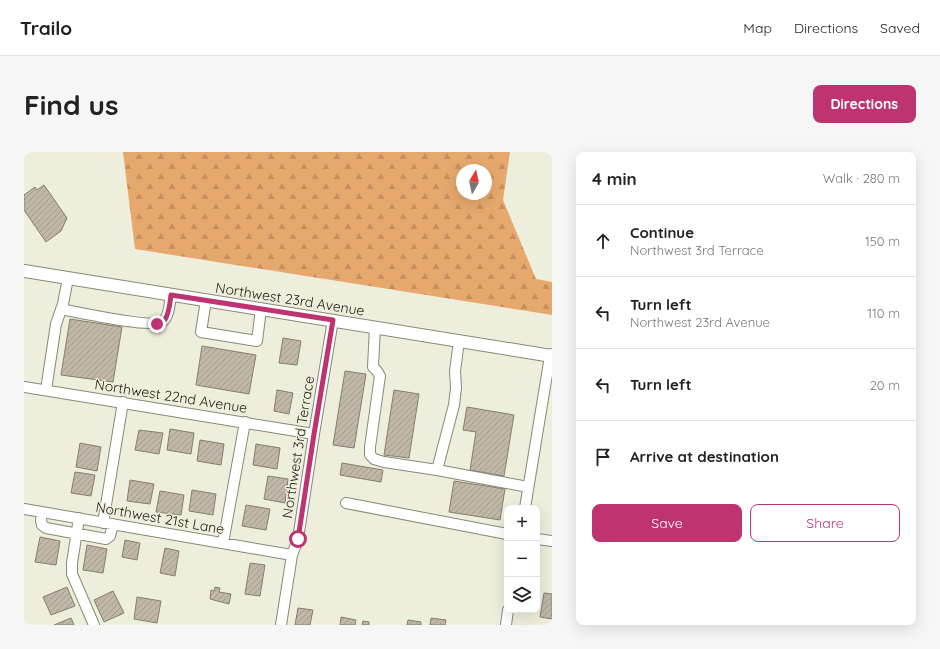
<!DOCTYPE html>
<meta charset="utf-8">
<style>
body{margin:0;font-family:Quicksand,sans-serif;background:#f6f6f6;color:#222}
.controls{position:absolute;right:12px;bottom:12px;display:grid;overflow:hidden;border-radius:8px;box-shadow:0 4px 16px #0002}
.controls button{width:36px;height:36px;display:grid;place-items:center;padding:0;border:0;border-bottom:1px solid #e0e0e0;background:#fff;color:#222;font:20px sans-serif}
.compass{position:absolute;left:432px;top:12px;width:36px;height:36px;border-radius:50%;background:#fff;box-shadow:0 4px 16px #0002;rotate:9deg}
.stop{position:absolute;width:12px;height:12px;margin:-9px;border:3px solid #bd3471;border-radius:50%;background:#fff}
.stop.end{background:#bd3471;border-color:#fff;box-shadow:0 1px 4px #0008}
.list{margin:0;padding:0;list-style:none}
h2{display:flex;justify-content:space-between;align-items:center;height:52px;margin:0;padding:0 16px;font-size:17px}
h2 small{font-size:13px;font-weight:400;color:#767676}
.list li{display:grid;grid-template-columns:26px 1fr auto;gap:12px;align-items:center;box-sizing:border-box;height:72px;padding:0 16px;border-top:1px solid #e0e0e0}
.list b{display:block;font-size:15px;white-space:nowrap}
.list p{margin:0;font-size:13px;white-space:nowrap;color:#767676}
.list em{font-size:13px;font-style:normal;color:#767676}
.actions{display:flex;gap:8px;padding:12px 16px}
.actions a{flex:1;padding:9px 0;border:1px solid #bd3471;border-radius:8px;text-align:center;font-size:14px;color:#bd3471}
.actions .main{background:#bd3471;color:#fff}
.icon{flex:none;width:22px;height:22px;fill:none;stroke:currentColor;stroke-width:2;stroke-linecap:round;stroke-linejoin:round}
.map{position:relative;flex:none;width:528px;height:473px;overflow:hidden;border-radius:8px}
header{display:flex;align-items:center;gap:24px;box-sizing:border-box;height:56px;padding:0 20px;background:#fff;border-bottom:1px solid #e0e0e0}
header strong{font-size:19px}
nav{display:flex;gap:22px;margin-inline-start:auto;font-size:14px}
.intro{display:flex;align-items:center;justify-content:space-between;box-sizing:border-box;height:96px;padding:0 24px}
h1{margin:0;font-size:28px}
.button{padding:10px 18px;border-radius:8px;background:#bd3471;color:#fff;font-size:14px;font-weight:700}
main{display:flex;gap:24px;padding:0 24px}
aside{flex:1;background:#fff;border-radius:8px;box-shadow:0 4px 16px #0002}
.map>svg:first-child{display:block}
</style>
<header>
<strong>Trailo</strong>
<nav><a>Map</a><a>Directions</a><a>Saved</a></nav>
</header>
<div class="intro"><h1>Find us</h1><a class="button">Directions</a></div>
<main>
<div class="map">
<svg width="528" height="473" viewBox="0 0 528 473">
<defs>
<pattern id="forest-firs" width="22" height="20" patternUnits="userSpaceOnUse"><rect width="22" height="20" fill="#e7a86d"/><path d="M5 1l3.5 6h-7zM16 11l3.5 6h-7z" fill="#c6905e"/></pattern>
<pattern id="building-hatch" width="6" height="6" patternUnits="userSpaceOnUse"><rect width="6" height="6" fill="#bfb7a7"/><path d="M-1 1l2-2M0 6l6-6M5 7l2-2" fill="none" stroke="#a49d8f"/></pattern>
</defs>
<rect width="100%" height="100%" fill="#eeeedc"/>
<path fill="url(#forest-firs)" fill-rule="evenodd" d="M99,0H486L479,48L512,127L528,130V163L111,97ZM438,18H462V42H438Z"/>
<path fill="url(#building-hatch)" stroke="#857e6f" d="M20,33L43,66L37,79L22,90L0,58V43L11,35L13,38Z
M46,167L98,175L89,230L37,223Z
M259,186L277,189L273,213L255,211Z
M178,194L232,203L225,242L172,233Z
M321,219L342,222L330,296L309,293Z
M253,238L269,241L265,262L250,259Z
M370,238L395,242L385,306L360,303Z
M443,255L490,263L480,324L446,318L452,280L439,278Z
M146,277L170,281L167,302L143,298Z
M115,278L139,281L135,302L111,298Z
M176,288L200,292L197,313L173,309Z
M56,291L77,295L73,319L52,315Z
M232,292L256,296L253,317L229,313Z
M318,311L359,318L357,330L316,323Z
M51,320L71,323L67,344L47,341Z
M244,324L264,327L261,351L240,347Z
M106,328L130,332L126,352L103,349Z
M430,329L481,337L476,368L425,360Z
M168,338L192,342L189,363L165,359Z
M136,339L160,343L157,363L132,360Z
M222,353L246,357L242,378L218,374Z
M16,385L36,389L32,413L11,410Z
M101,388L116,391L113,408L98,405Z
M63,393L83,397L79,421L59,418Z
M141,396L155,399L151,424L136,421Z
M226,411L241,413L236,444L221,442Z
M43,435L51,454L27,463L19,445Z
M191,435L196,436L195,440L207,442L205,452L186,447L187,438L190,439Z
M89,439L100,461L80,470L70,448Z
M520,441L528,442V467L516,465Z
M113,445L137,449L133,471L110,467Z
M274,456L289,458L286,473H271Z
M317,465L332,468L331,473H316Z
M47,466L50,473H30Z
M407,466L422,468L421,473H406Z
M384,468L397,470V473H383Z
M339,469L345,470V473H338Z"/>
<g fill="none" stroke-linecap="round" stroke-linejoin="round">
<defs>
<path id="minor" d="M182,148L177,180L233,189L237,157
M37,157C53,160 130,177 139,169C145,165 146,150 147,143
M351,175L349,215L353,219L356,224L346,295V303L350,307L360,310L413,318L430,253L432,236L431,219L435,189
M0,235L290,282
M22,238L32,172L39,152L44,126
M413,318L504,335
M322,351L483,382
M501,356L526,204L528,202
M0,357L268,403
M18,360L17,368L18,373L22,376L82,387L86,384L89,372
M55,366L48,411V422L70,473
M79,371L99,250
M513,387L528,389
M199,391L221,270
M257,473L268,403L274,387L290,282L309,168
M482,473L484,458"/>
<path id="major" d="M0,119L528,204"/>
</defs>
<use href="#minor" stroke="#887" stroke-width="12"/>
<use href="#major" stroke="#887" stroke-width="14"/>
<use href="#minor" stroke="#fff" stroke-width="10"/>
<use href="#major" stroke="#fff" stroke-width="12"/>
</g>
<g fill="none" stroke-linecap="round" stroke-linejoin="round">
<path stroke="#bd3471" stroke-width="5" d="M133,172C135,171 138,171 139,170C145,165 146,150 147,143L309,168L290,282L274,387"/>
</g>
<g text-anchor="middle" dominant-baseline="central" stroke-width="3" stroke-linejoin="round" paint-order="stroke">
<g font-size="14" fill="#1b1b15" stroke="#eeeedc">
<text transform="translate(266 147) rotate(9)">Northwest 23rd Avenue</text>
<text transform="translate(147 244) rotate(9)">Northwest 22nd Avenue</text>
<text transform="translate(274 295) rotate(-81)">Northwest 3rd Terrace</text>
<text transform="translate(136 366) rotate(10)">Northwest 21st Lane</text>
</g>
</g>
</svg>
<div class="controls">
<button>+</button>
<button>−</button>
<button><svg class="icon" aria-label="layers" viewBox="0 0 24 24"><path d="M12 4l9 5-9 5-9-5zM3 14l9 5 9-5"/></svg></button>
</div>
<svg class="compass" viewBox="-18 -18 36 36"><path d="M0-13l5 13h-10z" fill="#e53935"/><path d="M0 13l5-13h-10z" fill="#767676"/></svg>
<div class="stop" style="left:274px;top:387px"></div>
<div class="stop end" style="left:133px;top:172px"></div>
</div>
<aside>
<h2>4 min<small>Walk · 280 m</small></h2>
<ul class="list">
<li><svg class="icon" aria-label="ahead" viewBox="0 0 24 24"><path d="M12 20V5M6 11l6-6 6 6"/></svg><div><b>Continue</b><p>Northwest 3rd Terrace</p></div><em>150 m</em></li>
<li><svg class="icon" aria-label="left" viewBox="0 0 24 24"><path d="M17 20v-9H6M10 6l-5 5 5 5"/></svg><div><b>Turn left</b><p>Northwest 23rd Avenue</p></div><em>110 m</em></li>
<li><svg class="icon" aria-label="left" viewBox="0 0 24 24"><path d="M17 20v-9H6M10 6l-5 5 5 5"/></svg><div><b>Turn left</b></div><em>20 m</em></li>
<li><svg class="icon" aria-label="arrive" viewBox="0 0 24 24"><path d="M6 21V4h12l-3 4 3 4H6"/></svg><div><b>Arrive at destination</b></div></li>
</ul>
<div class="actions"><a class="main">Save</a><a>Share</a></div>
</aside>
</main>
